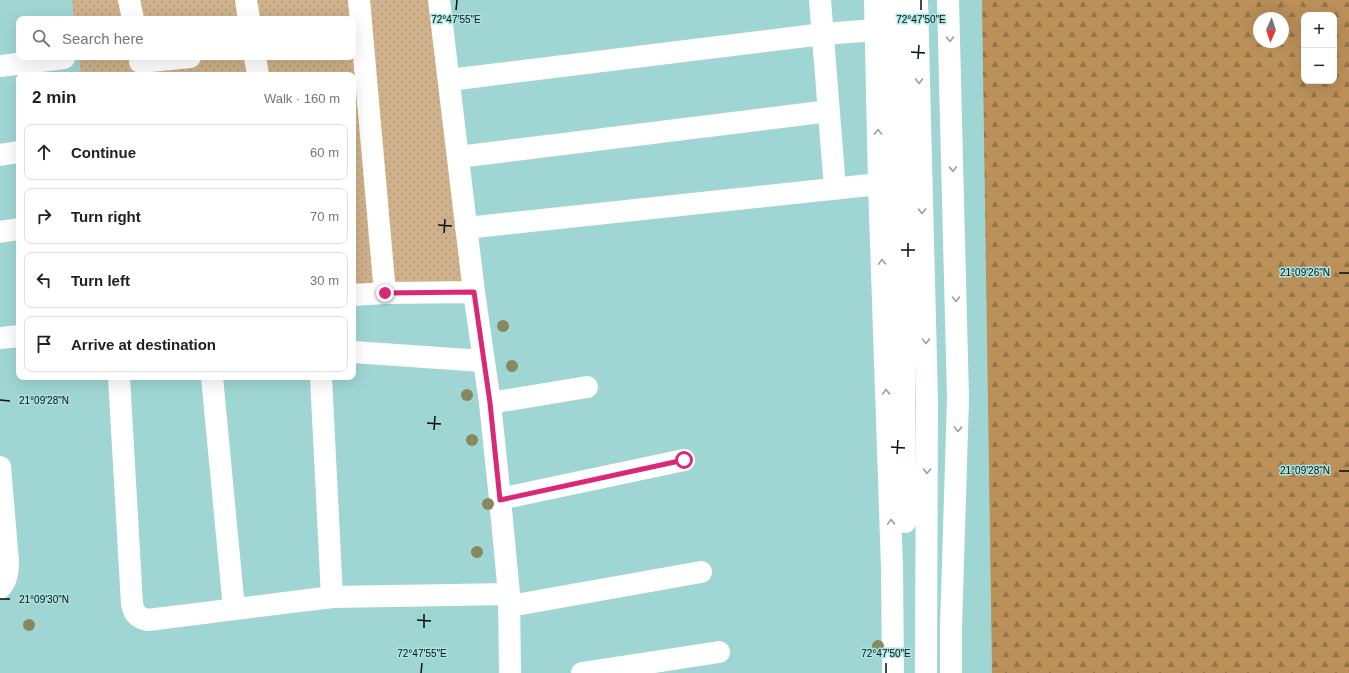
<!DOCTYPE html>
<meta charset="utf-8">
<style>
body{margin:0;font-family:Arial,sans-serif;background:#f6f6f6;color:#202124}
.controls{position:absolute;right:12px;top:12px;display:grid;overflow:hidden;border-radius:8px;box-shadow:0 4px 16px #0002}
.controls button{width:36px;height:36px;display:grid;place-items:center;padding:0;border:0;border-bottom:1px solid #e0e0e0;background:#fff;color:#202124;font:20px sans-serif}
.compass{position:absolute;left:1253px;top:12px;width:36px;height:36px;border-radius:50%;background:#fff;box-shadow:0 4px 16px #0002;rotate:183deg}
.stop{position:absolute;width:12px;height:12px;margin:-9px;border:3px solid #db2777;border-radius:50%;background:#fff}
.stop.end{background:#db2777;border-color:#fff;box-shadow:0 1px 4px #0008}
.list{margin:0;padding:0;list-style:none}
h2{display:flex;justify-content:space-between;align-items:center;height:52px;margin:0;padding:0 16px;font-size:17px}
h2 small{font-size:13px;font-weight:400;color:#757577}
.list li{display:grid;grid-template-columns:26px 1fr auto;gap:12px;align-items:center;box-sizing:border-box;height:56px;margin:0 8px 8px;padding:0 8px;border:1px solid #e0e0e0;border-radius:8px}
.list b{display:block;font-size:15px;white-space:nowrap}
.list em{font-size:13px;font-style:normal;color:#757577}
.icon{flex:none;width:22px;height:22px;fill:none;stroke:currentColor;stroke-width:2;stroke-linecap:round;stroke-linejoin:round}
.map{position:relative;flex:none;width:1349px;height:673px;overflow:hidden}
.search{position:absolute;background:#fff;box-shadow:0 4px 16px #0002;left:16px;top:16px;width:340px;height:44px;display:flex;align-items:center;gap:10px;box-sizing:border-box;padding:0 14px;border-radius:8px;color:#757577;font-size:15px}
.panel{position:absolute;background:#fff;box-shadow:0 4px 16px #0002;left:16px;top:72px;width:340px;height:308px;border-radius:8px}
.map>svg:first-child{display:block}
</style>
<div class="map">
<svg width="1349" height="673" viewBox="0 0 1349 673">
<defs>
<pattern id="forest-firs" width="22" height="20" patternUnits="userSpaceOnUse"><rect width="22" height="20" fill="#bb9059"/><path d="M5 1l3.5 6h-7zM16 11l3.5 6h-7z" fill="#967448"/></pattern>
<pattern id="park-dots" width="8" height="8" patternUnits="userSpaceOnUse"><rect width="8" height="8" fill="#cfb18c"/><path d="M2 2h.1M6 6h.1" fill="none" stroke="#b09778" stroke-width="1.8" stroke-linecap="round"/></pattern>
</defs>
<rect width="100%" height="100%" fill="#9fd6d3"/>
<path fill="url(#forest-firs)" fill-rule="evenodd" d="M982,0H1349V673H992ZM1304,15H1334V81H1304ZM1259,18H1283V42H1259Z"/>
<path fill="url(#park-dots)" d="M72,0H441L473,288L353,301V75H81L79,57H353V19H74Z"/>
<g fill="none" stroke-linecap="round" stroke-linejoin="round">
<path stroke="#fff" stroke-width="22" d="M129,0L133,19
M246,0L249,19
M359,0L385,293
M439,0L474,292L490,403L500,499L509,594L510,673
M820,0L835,188
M255,57L258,75
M140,62L190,57
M0,66L64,58
M449,80L823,34L876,30
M0,155L19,152
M458,157L829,111
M466,228L879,184
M0,232L19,229
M353,295L385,293L474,292
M0,338L19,336
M353,352L483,361
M119,377L132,604C134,614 138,618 148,620L332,597L509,594
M212,377L234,609
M321,377L332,597
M490,403L587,387
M0,467L8,562C8,571 7,581 0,588
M500,499L684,460
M510,606L701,572
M582,673L719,652"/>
<path stroke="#fff" stroke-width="22" d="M875,0L879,184L892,568L893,673
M895,0L904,359L905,522
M917,0L927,401L926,673
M948,0L958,399L951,627V673"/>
</g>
<g fill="#86885f">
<circle cx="503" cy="326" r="6"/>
<circle cx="512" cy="366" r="6"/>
<circle cx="467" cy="395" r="6"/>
<circle cx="472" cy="440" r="6"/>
<circle cx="488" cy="504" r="6"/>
<circle cx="477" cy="552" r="6"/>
<circle cx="29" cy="625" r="6"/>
<circle cx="878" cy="646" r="6"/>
</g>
<defs><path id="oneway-chevron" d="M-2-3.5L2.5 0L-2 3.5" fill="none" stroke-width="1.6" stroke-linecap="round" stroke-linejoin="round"/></defs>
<g stroke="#99a0a0">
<use href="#oneway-chevron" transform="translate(950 39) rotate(88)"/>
<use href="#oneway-chevron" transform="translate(919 81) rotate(89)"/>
<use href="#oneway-chevron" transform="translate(878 132) rotate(-91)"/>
<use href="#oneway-chevron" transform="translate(953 169) rotate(88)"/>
<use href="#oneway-chevron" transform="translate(922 211) rotate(89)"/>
<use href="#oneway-chevron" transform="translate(882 262) rotate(-92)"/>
<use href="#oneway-chevron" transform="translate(956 299) rotate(89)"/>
<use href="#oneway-chevron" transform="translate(926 341) rotate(89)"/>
<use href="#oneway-chevron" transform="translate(886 392) rotate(-92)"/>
<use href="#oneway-chevron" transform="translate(958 429) rotate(92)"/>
<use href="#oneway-chevron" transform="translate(927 471) rotate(90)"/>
<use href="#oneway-chevron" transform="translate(891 522) rotate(-92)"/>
</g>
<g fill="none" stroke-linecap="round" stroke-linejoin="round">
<path stroke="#db2777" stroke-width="5" d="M385,293L474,292L490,403L500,500L684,460"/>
</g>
<path fill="none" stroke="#011" stroke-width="1.5" d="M456,10L457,0M921,10V0M911,52L925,53M918,59L919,45M438,225L452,226M444,233L445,219M901,250H915M908,257V243M1339,273H1349M0,400L10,401M427,423L441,424M434,430L435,416M891,447L905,448M897,454L898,440M1339,471H1349M0,599H10M417,620L431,621M424,628V614M421,673L422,663M886,673V663"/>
<g font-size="10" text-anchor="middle" fill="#011" stroke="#ace3e0" stroke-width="3" stroke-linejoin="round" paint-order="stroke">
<text x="456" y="23">72°47'55"E</text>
<text x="921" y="23">72°47'50"E</text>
<text x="1305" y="276">21°09'26"N</text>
<text x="44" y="404">21°09'28"N</text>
<text x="1305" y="474">21°09'28"N</text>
<text x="44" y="603">21°09'30"N</text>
<text x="422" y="657">72°47'55"E</text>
<text x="886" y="657">72°47'50"E</text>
</g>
</svg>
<div class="controls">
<button>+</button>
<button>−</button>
</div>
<svg class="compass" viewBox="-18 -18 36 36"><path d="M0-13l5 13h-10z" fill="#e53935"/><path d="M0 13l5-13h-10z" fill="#757577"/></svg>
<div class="stop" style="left:684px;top:460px"></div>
<div class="stop end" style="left:385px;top:293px"></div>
<div class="search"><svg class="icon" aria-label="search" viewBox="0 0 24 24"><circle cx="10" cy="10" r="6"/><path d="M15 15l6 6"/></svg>Search here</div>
<section class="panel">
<h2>2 min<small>Walk · 160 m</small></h2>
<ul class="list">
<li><svg class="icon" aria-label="ahead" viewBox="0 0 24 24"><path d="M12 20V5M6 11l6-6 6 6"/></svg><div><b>Continue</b></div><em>60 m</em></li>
<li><svg class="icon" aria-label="right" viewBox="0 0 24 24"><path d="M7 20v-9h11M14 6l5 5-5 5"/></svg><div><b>Turn right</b></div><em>70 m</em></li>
<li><svg class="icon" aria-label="left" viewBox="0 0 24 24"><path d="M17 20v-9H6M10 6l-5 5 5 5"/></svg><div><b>Turn left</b></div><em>30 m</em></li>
<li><svg class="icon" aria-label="arrive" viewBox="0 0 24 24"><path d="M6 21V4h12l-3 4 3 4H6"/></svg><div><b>Arrive at destination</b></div></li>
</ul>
</section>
</div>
